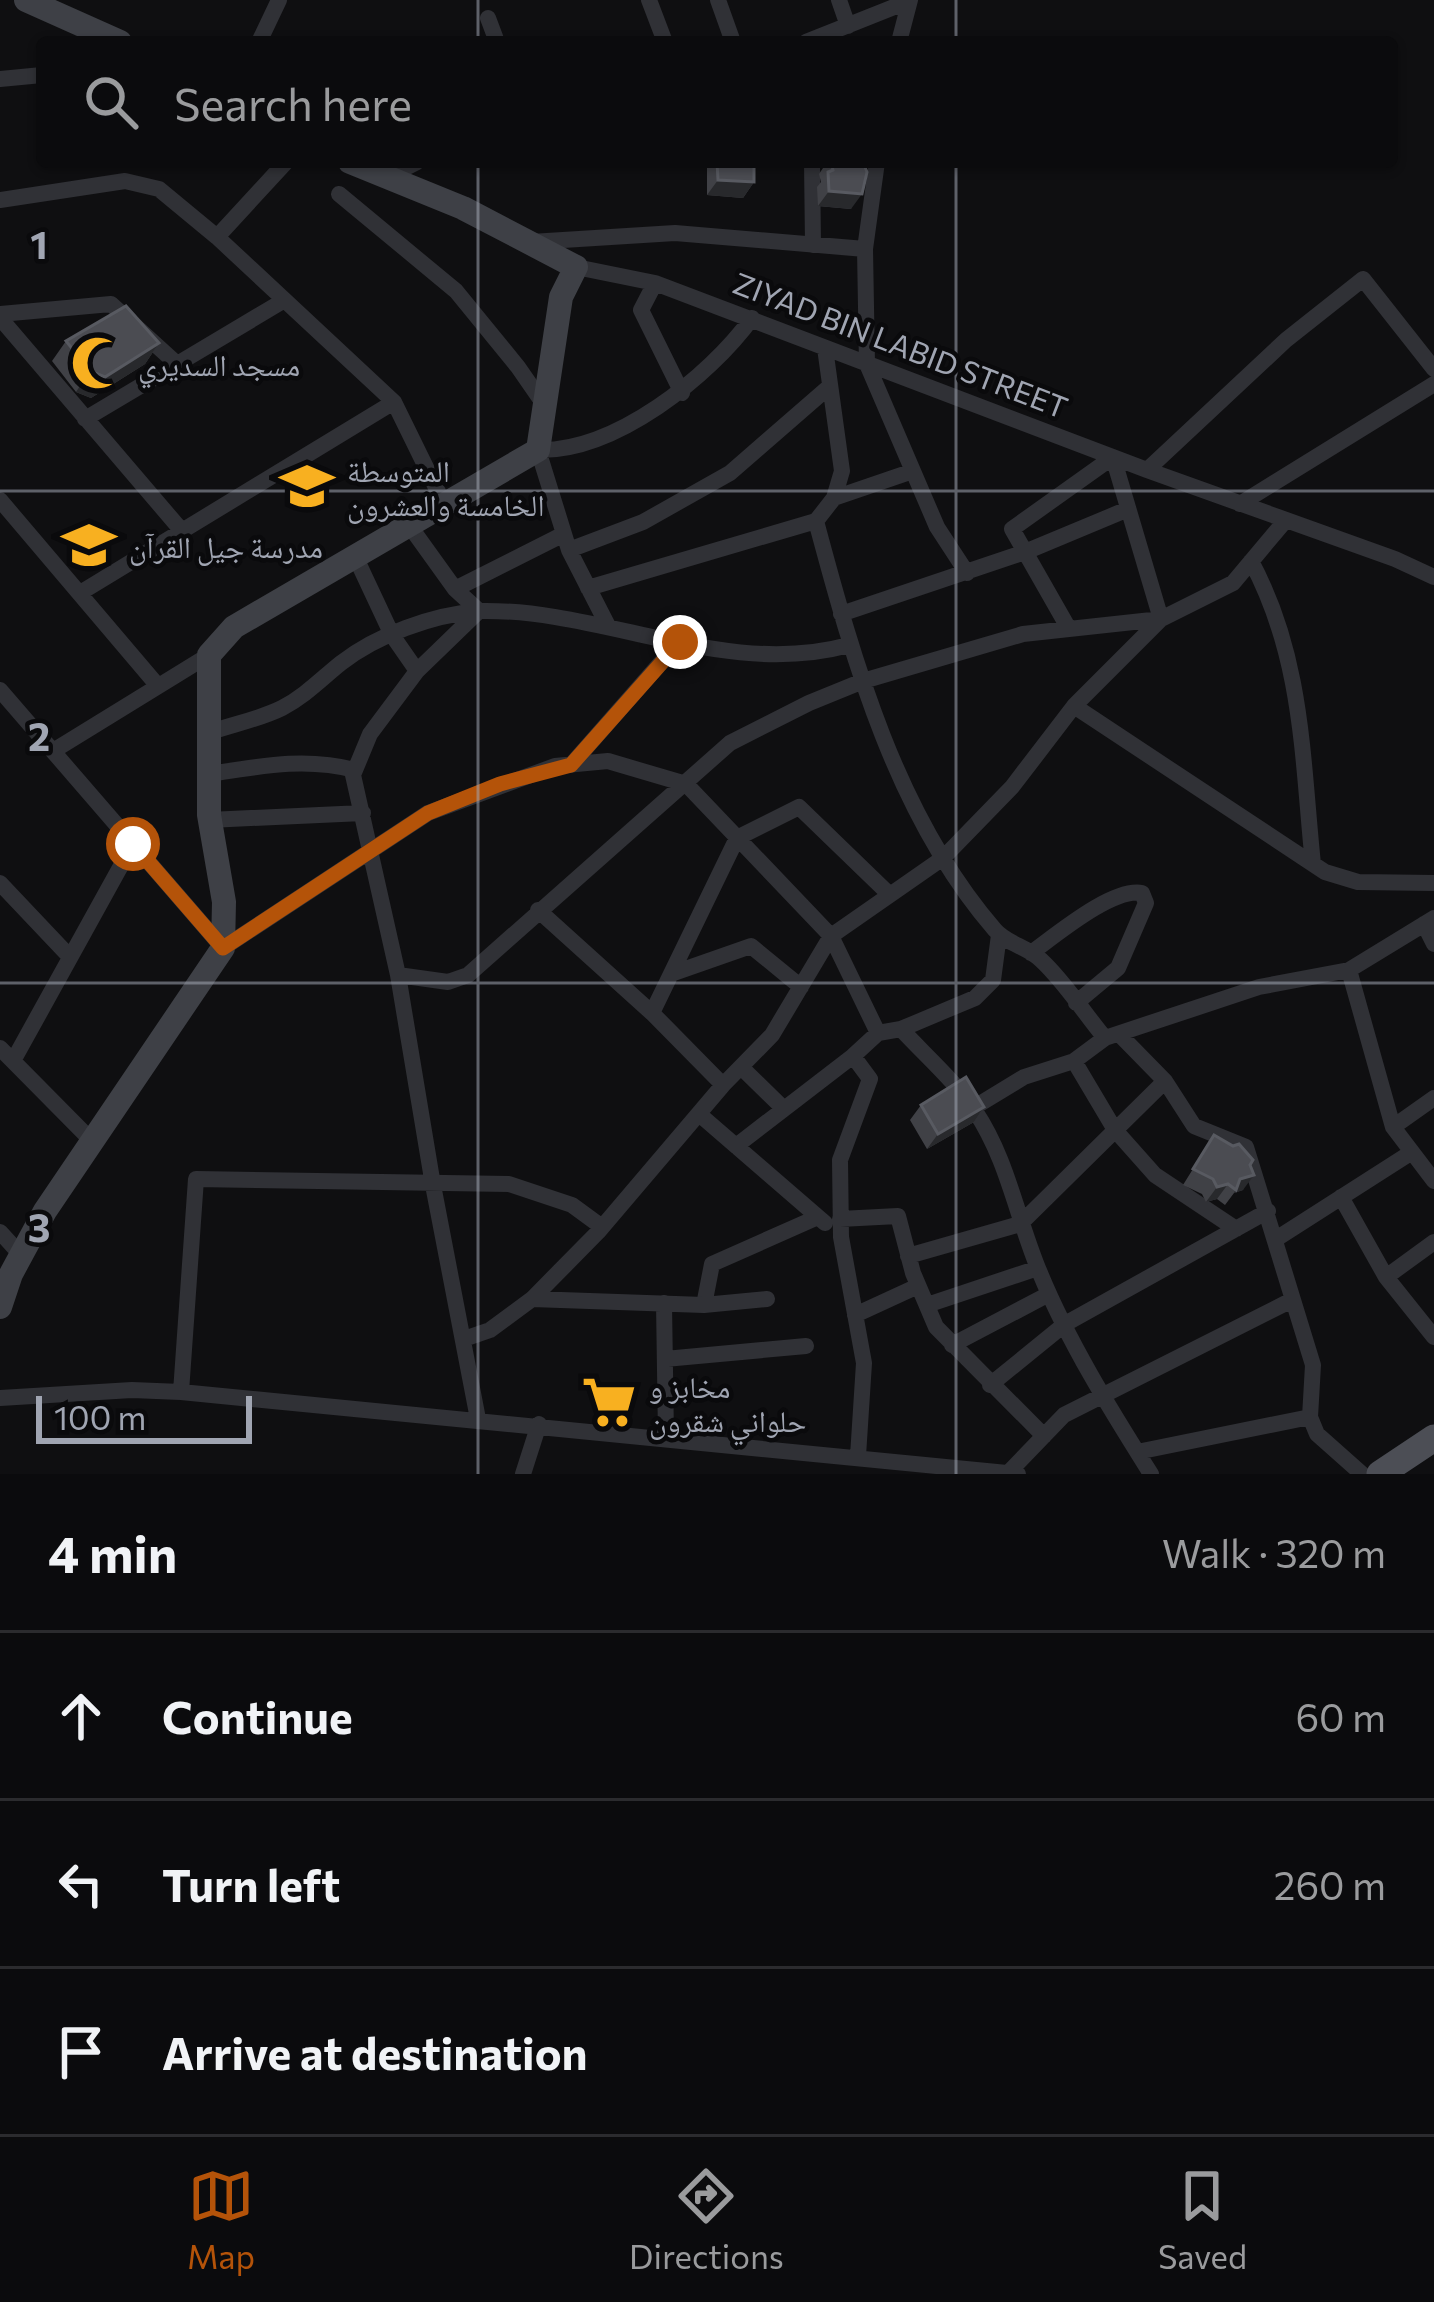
<!DOCTYPE html>
<meta charset="utf-8">
<style>
body{margin:0;font-family:Commissioner,"Noto Naskh Arabic",sans-serif;background:#141416;color:#f1f3f6}
.scale{position:absolute;left:36px;bottom:30px;width:216px;box-sizing:border-box;padding-left:12px;border:6px solid #a0a5b2;border-top:0;font-size:33px;line-height:42px;white-space:nowrap;color:#a0a5b2;-webkit-text-stroke:9px #0a0a0c;paint-order:stroke}
.stop{position:absolute;width:36px;height:36px;margin:-27px;border:9px solid #b45309;border-radius:50%;background:#fff}
.stop.end{background:#b45309;border-color:#fff;box-shadow:0 3px 12px #0008}
.list{margin:0;padding:0;list-style:none}
h2{display:flex;justify-content:space-between;align-items:center;height:156px;margin:0;padding:0 48px;font-size:51px}
h2 small{font-size:39px;font-weight:400;color:#9a9b9d}
.list li{display:grid;grid-template-columns:78px 1fr auto;gap:36px;align-items:center;box-sizing:border-box;height:168px;padding:0 48px;border-top:3px solid #2b2b2e}
.list b{display:block;font-size:45px;white-space:nowrap}
.list em{font-size:39px;font-style:normal;color:#9a9b9d}
.icon{flex:none;width:66px;height:66px;fill:none;stroke:currentColor;stroke-width:2;stroke-linecap:round;stroke-linejoin:round}
.map{position:relative;flex:none;width:1434px;height:1474px;overflow:hidden}
.search{position:absolute;background:#0b0b0d;box-shadow:0 3px 9px #0004;left:36px;right:36px;top:36px;height:132px;display:flex;align-items:center;gap:30px;box-sizing:border-box;padding:0 42px;border-radius:12px;color:#9a9b9d;font-size:45px}
.sheet{height:660px;background:#0b0b0d}
nav{display:flex;justify-content:space-around;align-items:center;box-sizing:border-box;height:168px;border-top:3px solid #2b2b2e;background:#0b0b0d;font-size:33px;color:#9a9b9d}
nav a{display:grid;justify-items:center;gap:6px}
nav .on{color:#b45309}
.map>svg:first-child{display:block}
</style>
<div class="map">
<svg width="1434" height="1474" viewBox="0 0 1434 1474">
<rect width="100%" height="100%" fill="#0f0f11"/>
<g fill="none" stroke-linecap="round" stroke-linejoin="round">
<path stroke="#303136" stroke-width="16" d="M649,0L665,42
M718,0L733,42
M839,0L848,26
M488,18L497,42
M259,42L279,0
M806,42L909,1
M899,42L910,0
M0,79L42,75
M812,162L813,245
M877,162L865,249L867,364L937,527L967,573
M391,175L417,162
M339,194L456,291L518,367L545,406
M0,200L125,181L159,189L217,237L394,402L444,504
M217,237L286,162
M531,242L675,233L865,249
M576,267L655,283L1147,470L1395,559L1434,577
M655,283L641,310L682,393
M0,314L111,304L177,364
M0,318L182,531
M85,419L283,301
M1147,470L1286,340L1363,279L1434,369
M834,498L913,471
M0,500L158,686
M1240,504L1434,384
M816,521C854,663 897,817 995,930C1007,944 1028,947 1041,960C1065,982 1084,1013 1105,1038
M409,525L455,589L479,611C603,608 725,679 849,645
M569,550L643,522L730,473L830,386
M355,556L392,635L417,671
M1251,561C1303,658 1302,757 1313,864
M588,588L816,521L834,498L842,471L825,348
M455,589L564,534
M80,593L394,402
M841,614L1025,552L1128,509
M608,626L569,550L538,450C615,452 709,377 752,318
M0,690L223,948L428,813L555,766L608,761L686,784L831,936L878,1033L901,1029C925,1055 955,1081 975,1111C1008,1160 1017,1219 1040,1273C1069,1343 1110,1409 1151,1474
M1074,706L1325,872L1358,882L1434,883
M211,732C234,724 260,719 282,708C305,696 321,679 341,663C377,635 432,615 478,611
M53,751L209,655
M571,765L679,642
M210,774C261,766 305,757 355,770
M209,820L363,813
M0,883L70,957
M538,910L652,1013L723,1085
M1424,924L1434,944
M1031,953C1056,935 1113,887 1142,893L1146,903L1118,968L1076,1003
M1349,970L1393,1127L1434,1181
M671,974L751,946L801,987
M398,975L448,982L468,975L730,743L809,703L863,681L1023,634L1161,619L1113,457L1012,529L1069,629
M652,1013L737,838L799,807L890,895
M901,1029L975,998L993,980L999,935
M1119,1034L1165,1081L1194,1126L1246,1147L1313,1365L1310,1417L1317,1434L1362,1474
M0,1048L92,1141
M13,1061L133,844
M1074,1061L1115,1130L1155,1175L1236,1229
M741,1067L784,1109
M973,1108L1024,1077L1074,1061L1105,1038L1259,987L1349,970L1434,918
M699,1114L825,1223
M1393,1127L1434,1098
M736,1146L853,1056
M1341,1197L1386,1277L1434,1337
M840,1219L898,1216L913,1273L936,1327L1044,1436
M0,1232L21,1255
M1276,1239L1412,1152
M908,1256L1020,1224L1165,1081
M1386,1277L1434,1242
M532,1299L704,1305L712,1264L818,1217
M664,1303L666,1437
M704,1305L767,1299
M927,1305L1038,1268
M855,1315L918,1286
M464,1339L490,1330L532,1299L598,1232L723,1085L772,1035L831,936L943,858L1012,787L1074,706L1161,619L1233,583L1285,521
M952,1345L1049,1294
M665,1359L806,1346
M990,1385L1065,1324L1268,1211
M181,1392L196,1179L509,1184L572,1205L602,1227
M0,1398L132,1390L181,1392L1018,1474
M478,1419L433,1185L398,975L353,775L370,734L417,671L479,611
M1137,1452L1310,1417
M858,1456L864,1363L841,1237L840,1160L870,1079L853,1056L878,1033
M523,1474L539,1424
M1012,1474L1010,1471L1064,1415L1292,1300"/>
<path stroke="#3e4046" stroke-width="24" d="M26,0L120,42
M0,1307L11,1274L45,1211L223,948L224,902L209,815V655L234,627L538,450L561,297L576,267L463,208L350,162"/>
<path stroke="#4c4e55" stroke-width="27" d="M1380,1474L1434,1438"/>
</g>
<path fill="#404146" d="M707,162H754V182L743,198L707,195Z
M827,162H863L851,209L818,206L817,187L821,182L819,174Z
M66,341L159,343L145,364L91,398L76,392L52,361Z
M921,1105L984,1107L974,1122L927,1149L910,1120Z
M1214,1135L1250,1165L1243,1190L1234,1193L1225,1205L1217,1199L1206,1202L1202,1194L1183,1185Z"/>
<path fill="#28292c" d="M718,180L754,182L743,198L707,195Z
M829,191L862,194L851,209L818,206Z
M159,343L145,364L91,398L76,392L90,371Z
M984,1107L974,1122L927,1149L938,1134Z
M1254,1175L1243,1190L1234,1193L1240,1179Z
M1228,1184L1217,1199L1206,1202L1217,1187Z"/>
<path fill="#4b4c52" stroke="#585a61" stroke-width="3" d="M717,162H754V182L718,180Z
M831,162H863L867,172L862,194L829,191L828,172L833,170Z
M126,306L159,343L105,377L90,371L66,341Z
M966,1077L984,1107L938,1134L921,1105Z
M1214,1135L1233,1146L1239,1144L1253,1160L1250,1165L1254,1175L1240,1179L1236,1190L1228,1184L1217,1187L1213,1179L1193,1169Z"/>
<g fill="none" stroke-linecap="round" stroke-linejoin="round">
<path stroke="#b45309" stroke-width="15" d="M133,844L223,948L428,813L500,784L571,765L680,642"/>
</g>
<path fill="none" stroke="#a0a5b2" stroke-width="3" stroke-opacity="0.55" d="M478,0V42M956,0V42M478,162V1474M956,162V1474M0,491H1434M0,983H1434"/>
<defs>
<symbol id="mosque-bare" viewBox="-9 -9 18 18"><path d="M3.5-4.9A6 6 0 1 0 3.5 4.9A5 5 0 1 1 3.5-4.9Z" fill="#f8b020" stroke="#0a0a0c" stroke-width="2.5" paint-order="stroke"/></symbol>
<symbol id="school-bare" viewBox="-9 -9 18 18"><path d="M0-5L7-2L0 1L-7-2ZM-4 1L0 2.5L4 1V4Q0 6-4 4Z" fill="#f8b020" stroke="#0a0a0c" stroke-width="2.5" paint-order="stroke"/></symbol>
<symbol id="supermarket-bare" viewBox="-9 -9 18 18"><path d="M-6-5.5h2.5l.6 2H6L4.5 2H-2.5L-4.4-4H-6ZM-1.5 3.2a1.3 1.3 0 1 0 .1 0ZM3 3.2a1.3 1.3 0 1 0 .1 0Z" fill="#f8b020" stroke="#0a0a0c" stroke-width="2.5" paint-order="stroke"/></symbol>
</defs>
<g fill-rule="evenodd">
<use href="#mosque-bare" x="60" y="325" width="76" height="76"/>
<use href="#school-bare" x="269" y="448" width="76" height="76"/>
<use href="#school-bare" x="51" y="507" width="76" height="76"/>
<use href="#supermarket-bare" x="571" y="1364" width="76" height="76"/>
</g>
<g text-anchor="middle" dominant-baseline="central" stroke-width="9" stroke-linejoin="round" paint-order="stroke">
<g font-size="30" fill="#a0a5b2" stroke="#0a0a0c">
<text transform="translate(901 344) rotate(21)">ZIYAD BIN LABID STREET</text>
</g>
<g font-size="30" fill="#a0a5b2" stroke="#0a0a0c" text-anchor="start">
<text x="138" y="363">مسجد السديري</text>
<text x="347" y="469">المتوسطة<tspan x="347" dy="34">الخامسة والعشرون</tspan></text>
<text x="129" y="545">مدرسة جيل القرآن</text>
<text x="649" y="1385">مخابز و<tspan x="649" dy="34">حلواني شقرون</tspan></text>
</g>
</g>
<g font-size="39" text-anchor="middle" font-weight="bold" fill="#a0a5b2" stroke="#0a0a0c" stroke-width="9" stroke-linejoin="round" paint-order="stroke">
<text x="39" y="259">1</text>
<text x="39" y="751">2</text>
<text x="39" y="1242">3</text>
</g>
</svg>
<div class="scale">100 m</div>
<div class="stop" style="left:133px;top:844px"></div>
<div class="stop end" style="left:680px;top:642px"></div>
<div class="search"><svg class="icon" aria-label="search" viewBox="0 0 24 24"><circle cx="10" cy="10" r="6"/><path d="M15 15l6 6"/></svg>Search here</div>
</div>
<section class="sheet">
<h2>4 min<small>Walk · 320 m</small></h2>
<ul class="list">
<li><svg class="icon" aria-label="ahead" viewBox="0 0 24 24"><path d="M12 20V5M6 11l6-6 6 6"/></svg><div><b>Continue</b></div><em>60 m</em></li>
<li><svg class="icon" aria-label="left" viewBox="0 0 24 24"><path d="M17 20v-9H6M10 6l-5 5 5 5"/></svg><div><b>Turn left</b></div><em>260 m</em></li>
<li><svg class="icon" aria-label="arrive" viewBox="0 0 24 24"><path d="M6 21V4h12l-3 4 3 4H6"/></svg><div><b>Arrive at destination</b></div></li>
</ul>
</section>
<nav>
<a class="on"><svg class="icon" aria-label="map" viewBox="0 0 24 24"><path d="M3 6l6-2 6 2 6-2v14l-6 2-6-2-6 2zM9 4v14M15 6v14"/></svg>Map</a>
<a><svg class="icon" aria-label="directions" viewBox="0 0 24 24"><path d="M12 3l9 9-9 9-9-9zM9 14v-3h6M13 9l2 2-2 2"/></svg>Directions</a>
<a><svg class="icon" aria-label="saved" viewBox="0 0 24 24"><path d="M7 4h10v16l-5-4-5 4z"/></svg>Saved</a>
</nav>
